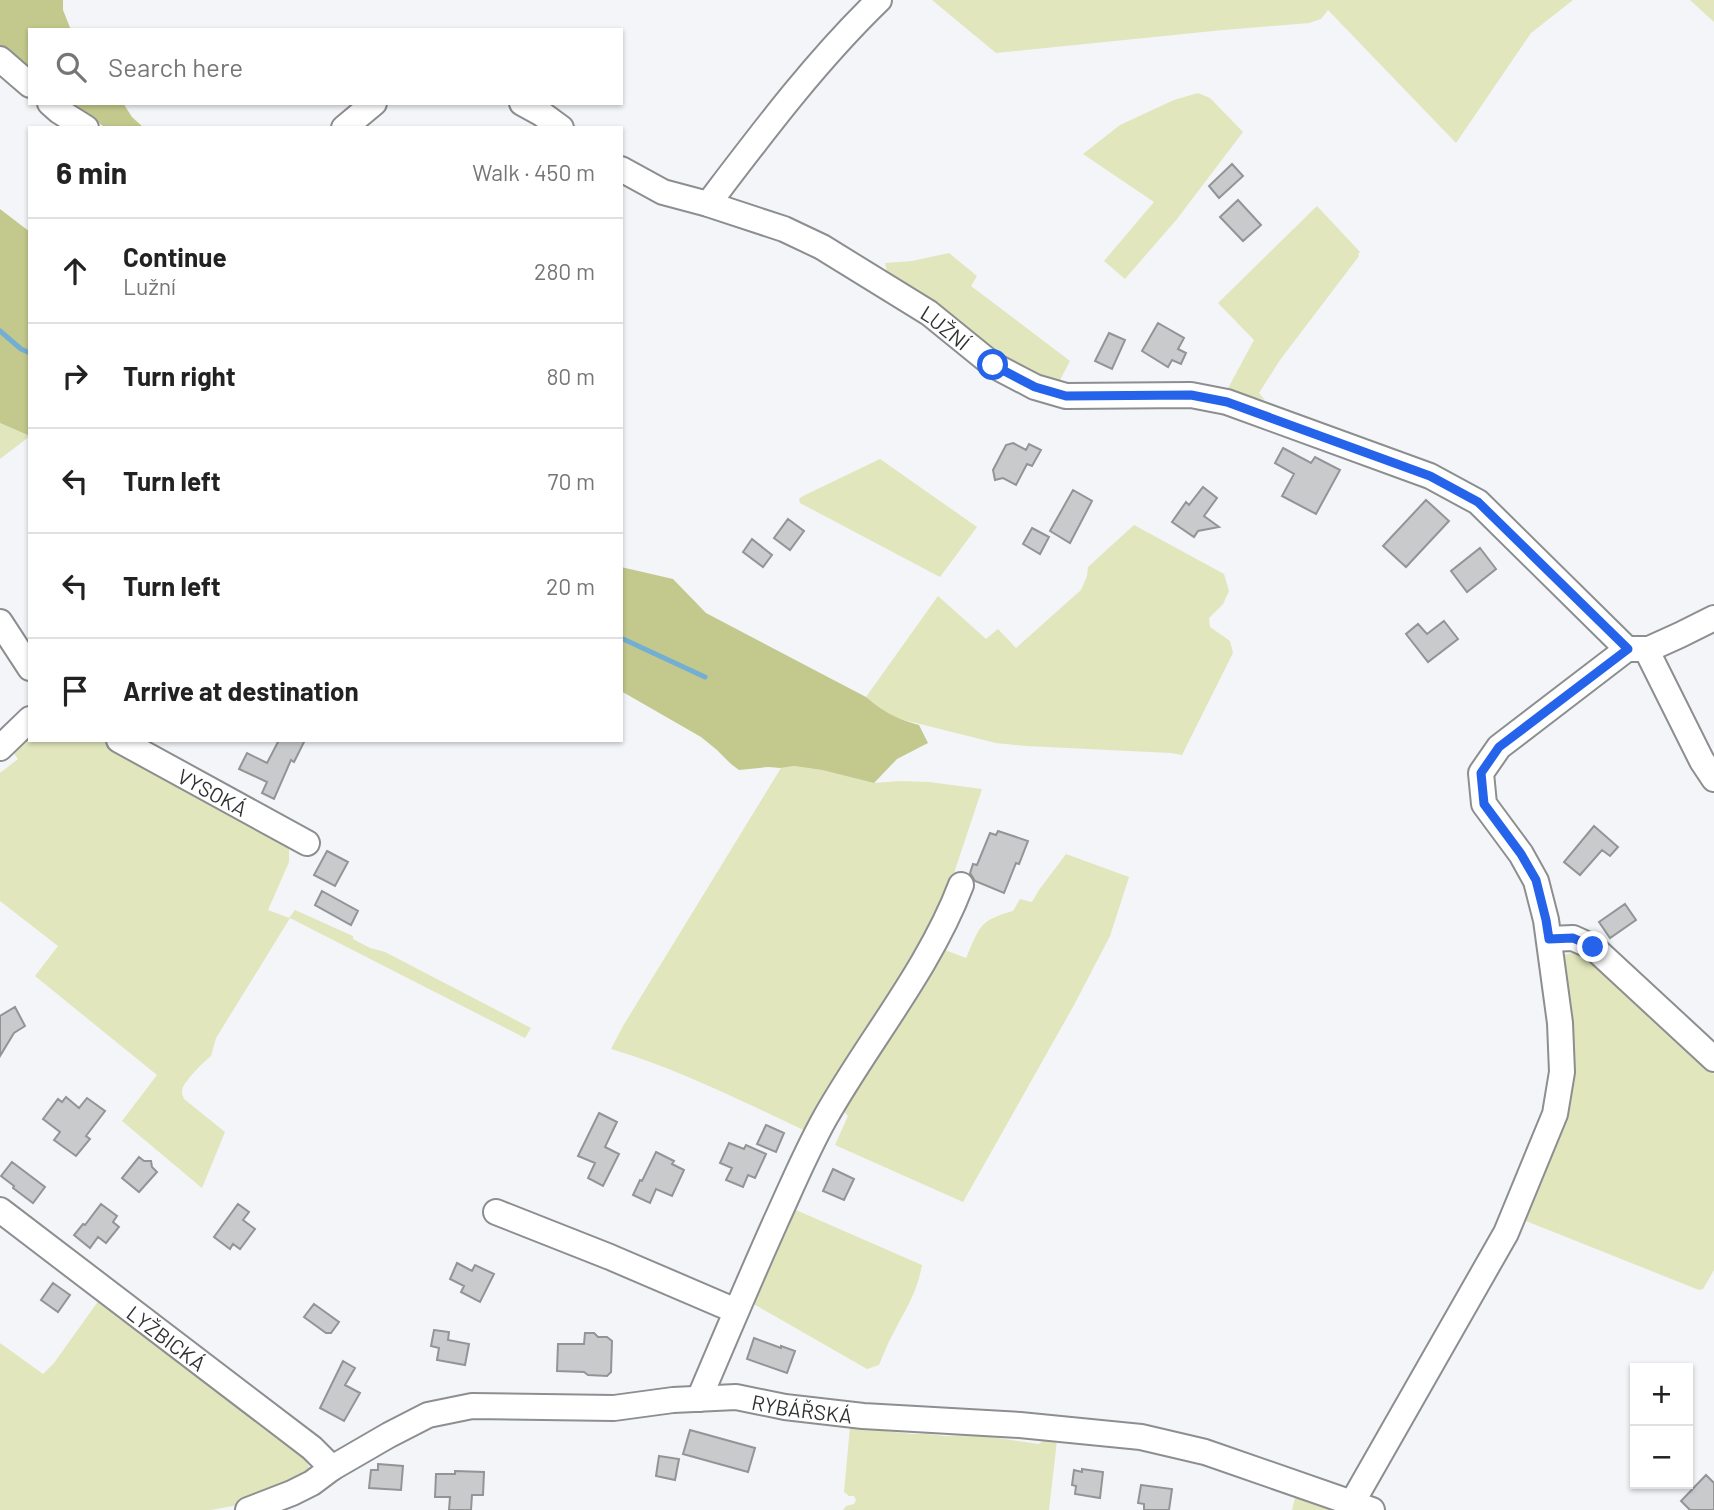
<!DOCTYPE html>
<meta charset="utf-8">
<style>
body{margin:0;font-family:Barlow,sans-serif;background:#f2f2f2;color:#222}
.controls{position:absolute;right:21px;bottom:21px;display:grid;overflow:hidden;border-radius:0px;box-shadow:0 2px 5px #0004}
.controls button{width:63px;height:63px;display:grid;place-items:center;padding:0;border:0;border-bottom:2px solid #e0e0e0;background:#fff;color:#222;font:35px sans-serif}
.stop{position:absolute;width:21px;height:21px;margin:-16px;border:5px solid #2563eb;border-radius:50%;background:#fff}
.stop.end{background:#2563eb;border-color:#fff;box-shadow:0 2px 7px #0008}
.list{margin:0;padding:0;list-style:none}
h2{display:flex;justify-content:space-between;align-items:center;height:91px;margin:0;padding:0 28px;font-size:30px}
h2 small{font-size:23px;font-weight:400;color:#767676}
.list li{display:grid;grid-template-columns:46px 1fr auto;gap:21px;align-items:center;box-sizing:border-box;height:105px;padding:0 28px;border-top:2px solid #e0e0e0}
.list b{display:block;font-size:26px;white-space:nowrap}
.list p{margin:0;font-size:23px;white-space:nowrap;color:#767676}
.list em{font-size:23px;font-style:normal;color:#767676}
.icon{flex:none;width:38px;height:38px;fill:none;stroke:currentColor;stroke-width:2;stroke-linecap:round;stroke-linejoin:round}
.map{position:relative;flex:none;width:1714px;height:1510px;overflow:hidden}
.search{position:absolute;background:#fff;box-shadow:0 2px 5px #0004;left:28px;top:28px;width:595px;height:77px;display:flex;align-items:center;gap:18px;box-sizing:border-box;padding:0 24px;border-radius:0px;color:#767676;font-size:26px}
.panel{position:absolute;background:#fff;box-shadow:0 2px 5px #0004;left:28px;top:126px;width:595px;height:616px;border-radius:0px}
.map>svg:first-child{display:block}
</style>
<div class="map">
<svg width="1714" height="1510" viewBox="0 0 1714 1510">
<rect width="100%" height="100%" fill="#f3f5f8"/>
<path fill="#e1e6bc" d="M932,0H1573L1531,33L1456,143L1328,10L1321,19L1309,23L1223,30L996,53Z
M1690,0H1714V22Z
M1198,93L1210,98L1243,132L1177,219L1125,279L1104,261L1154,202L1083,154L1120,125L1174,100Z
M1317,206L1360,252L1358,254L1359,256L1280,360L1259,393L1265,400L1226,392L1254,340L1218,303Z
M949,253L977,276L971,286L1070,361L1060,380C1014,370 976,338 939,310C922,297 905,284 887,272L885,263L912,261Z
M0,423L30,436L0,459Z
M880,459L977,527L940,577L800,503L799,499L803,496Z
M1134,525L1224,574L1229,591L1223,604L1209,618L1210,627L1230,641L1233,653L1182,755L1171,753L1026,746L996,743L900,719L885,713L866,697L938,596L986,639L998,629L1016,648L1081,590L1087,576L1088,567Z
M30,729V740H107L189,782L289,845V862L268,910L289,918L295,910L353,936V939L370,948L385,952L531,1028L525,1038L290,918L216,1038L211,1056C203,1062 187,1079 183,1087C181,1093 182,1093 184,1099L225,1132L202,1188L122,1121L157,1075L35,976L58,946L0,901V773L18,759L10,748Z
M794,766L822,770L874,783L901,781L929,782L982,789L955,870L954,882L943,912L812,1134C748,1104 679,1069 611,1049L623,1026L781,768Z
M1066,854L1129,877L1110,936L1074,1005L963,1202L835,1145L848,1116L842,1109L937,947L966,958C980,927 978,921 1013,911L1020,899L1032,902L1039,890Z
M1580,951L1714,1074V1270L1703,1289L1699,1290L1526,1221L1527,1213L1568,1104L1559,956Z
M789,1207L922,1265C917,1292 908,1305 896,1328C889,1340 884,1353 879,1365L867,1369L752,1303Z
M102,1296L299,1447L312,1473L243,1504L211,1510H0V1343L43,1374L54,1363Z
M850,1427L912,1434H928L945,1436L977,1435L1039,1444L1046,1438L1057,1440L1049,1510H843L846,1506L854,1504L856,1500L854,1496H849L844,1492Z
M1296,1494L1336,1510H1292Z"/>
<path fill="#c3c98c" d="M0,0H63V10L71,30H30V71L0,47Z
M70,103H123L132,117L144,128H106Z
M0,209L30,232V436L0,423Z
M621,567L673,579L706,613L866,697C885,713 895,718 919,725L928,743L897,759L874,783L822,770L794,766L781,768L768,767L739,770L731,764L717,750L701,737L621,691Z"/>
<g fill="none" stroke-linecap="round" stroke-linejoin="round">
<path stroke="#73aed3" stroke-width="5" d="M0,331L21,349L30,353
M621,638L705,677"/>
</g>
<path fill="#c8cacc" stroke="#929496" stroke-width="2" d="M1232,164L1243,176L1219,198L1209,186Z
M1238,200L1261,225L1243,241L1220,217Z
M1158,323L1184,338L1178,349L1186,353L1181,364L1172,360L1168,367L1142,351Z
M1109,333L1125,340L1112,369L1095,361Z
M1013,443L1026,450L1029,444L1041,450L1032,466L1027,464L1016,485L1003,478L995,480L993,470L1006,445Z
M1283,448L1311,463L1315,457L1340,470L1316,514L1282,496L1294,474L1275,463Z
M1203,487L1217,498L1204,516L1219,527L1198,531L1194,537L1172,522L1186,502L1189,505Z
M1073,490L1092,501L1070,543L1050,531Z
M1426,500L1449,521L1406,567L1383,546Z
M788,519L804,531L790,550L774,538Z
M1032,528L1049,537L1040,554L1023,544Z
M752,539L772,555L763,567L743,552Z
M1480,548L1496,569L1467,592L1451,571Z
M1444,621L1458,639L1428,662L1406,634L1418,624L1427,634Z
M279,740H305L294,762L291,760L274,799L262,793L267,782L239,769L247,753L267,763Z
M1594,826L1618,847L1610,856L1602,850L1580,875L1564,862Z
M998,831L1028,841L1019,864L1016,863L1004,893L975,881L970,873L973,864L977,865L990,833L996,835Z
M327,851L348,862L335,886L314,875Z
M322,891L358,911L351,925L315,905Z
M1625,904L1636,920L1610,938L1599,922Z
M15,1007L25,1026L14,1033L0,1056V1016Z
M66,1097L79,1108L87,1098L105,1111L86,1136L90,1139L76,1156L54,1140L60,1132L43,1119L58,1099L62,1102Z
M599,1113L617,1122L605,1147L619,1154L603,1186L588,1178L595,1163L578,1156Z
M766,1125L784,1133L776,1152L757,1144Z
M729,1143L744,1149L746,1145L766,1154L755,1178L748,1175L743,1187L726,1180L732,1168L720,1163Z
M656,1152L674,1161L672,1164L684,1170L672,1196L656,1189L650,1203L633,1195L640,1180L642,1181Z
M139,1157L144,1161H151L152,1167L157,1172L139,1192L122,1178Z
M12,1162L45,1187L33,1203L13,1188L14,1186L1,1176Z
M833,1169L854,1179L844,1200L823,1191Z
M101,1204L117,1216L113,1222L119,1227L106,1243L98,1237L90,1248L74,1235L83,1224L85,1225Z
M238,1204L249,1212L243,1220L255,1229L240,1249L233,1244L230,1249L214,1237Z
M457,1263L472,1271L475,1265L494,1274L480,1302L461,1292L464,1286L450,1279Z
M53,1283L70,1295L58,1312L41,1300Z
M314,1304L339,1322L331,1333H326L304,1317Z
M434,1330L449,1332L448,1340L469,1344L465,1365L437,1360L439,1348L431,1346Z
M585,1333H594L598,1337H607L612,1341L611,1372L607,1376L588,1375L584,1372L557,1371L558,1344H584Z
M754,1338L781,1348V1346L795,1351L787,1373L747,1359Z
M343,1361L355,1368L345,1385L360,1393L344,1421L320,1408Z
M690,1430L755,1448L748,1472L683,1454Z
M659,1456L679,1459L675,1480L656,1476Z
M378,1464L403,1466L401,1490L369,1488L371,1470H378Z
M1082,1469L1103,1472L1100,1498L1075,1494L1076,1486L1072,1485L1074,1470L1082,1472Z
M455,1471L484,1472L483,1495H472L471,1510H449L450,1497H435L436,1474H455Z
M1706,1475L1714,1483V1510H1690L1681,1501Z
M1141,1485L1172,1489L1169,1510H1144V1504L1138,1503Z"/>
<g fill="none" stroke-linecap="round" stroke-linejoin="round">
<defs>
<g id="minor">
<path d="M0,59L30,85"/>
<path d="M50,103L59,111L86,128"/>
<path d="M522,103L542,114L561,128"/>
<path d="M344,128L374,103"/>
<path id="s1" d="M621,169L663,192L708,204L784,229L822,247L929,313L993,365L1035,387L1066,396L1191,395L1227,402L1430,476L1478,502L1627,649"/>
<path d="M708,204C762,133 815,62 879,0"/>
<path d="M0,622L30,668"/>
<path d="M1646,649L1702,761L1714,779"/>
<path id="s2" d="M119,740L307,843"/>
<path d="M0,748L30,719"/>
<path d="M1549,939L1573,938L1593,947L1714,1059"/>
<path id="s3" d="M0,1210L312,1448L332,1468"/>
<path d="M496,1212L610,1257L736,1311"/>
<path d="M699,1399C724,1340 749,1281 775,1223C791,1188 806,1152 825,1118C869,1040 929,969 961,885"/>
<path d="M1352,1503L1506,1233L1555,1114L1562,1072L1560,1023L1546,920L1536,881L1521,854L1484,804L1481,773L1499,747L1627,649H1649L1680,635L1714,618"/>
<path id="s4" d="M248,1510L292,1493L312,1483L332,1468L389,1435L428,1415L472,1406L614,1408L673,1400L736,1397L785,1407L863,1416L1020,1425L1141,1437L1205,1452L1372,1510"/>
</g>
</defs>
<use href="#minor" stroke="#8c8e90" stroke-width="28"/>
<use href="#minor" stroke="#fff" stroke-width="24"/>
</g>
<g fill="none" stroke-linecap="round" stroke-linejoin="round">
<path stroke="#2563eb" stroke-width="9" d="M993,365L1035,387L1066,396L1191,395L1227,402L1430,476L1478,502L1628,649L1499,747L1481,773L1484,804L1521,854L1536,880L1546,920L1549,939L1573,938L1593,947"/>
</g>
<g text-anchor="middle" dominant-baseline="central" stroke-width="7" stroke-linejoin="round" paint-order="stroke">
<g font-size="21" fill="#303132" stroke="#fff">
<text stroke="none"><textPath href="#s1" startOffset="364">LUŽNÍ</textPath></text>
<text stroke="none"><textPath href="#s2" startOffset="107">VYSOKÁ</textPath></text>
<text stroke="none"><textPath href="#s3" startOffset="210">LYŽBICKÁ</textPath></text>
<text stroke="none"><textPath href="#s4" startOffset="581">RYBÁŘSKÁ</textPath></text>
</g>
</g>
</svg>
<div class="controls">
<button>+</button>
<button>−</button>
</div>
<div class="stop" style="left:993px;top:365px"></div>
<div class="stop end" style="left:1593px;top:947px"></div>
<div class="search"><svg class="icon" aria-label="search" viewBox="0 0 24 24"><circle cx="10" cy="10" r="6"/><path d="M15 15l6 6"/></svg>Search here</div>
<section class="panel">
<h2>6 min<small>Walk · 450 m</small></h2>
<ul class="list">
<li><svg class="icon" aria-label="ahead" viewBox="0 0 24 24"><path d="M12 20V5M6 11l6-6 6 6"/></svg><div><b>Continue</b><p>Lužní</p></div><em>280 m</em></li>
<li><svg class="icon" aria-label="right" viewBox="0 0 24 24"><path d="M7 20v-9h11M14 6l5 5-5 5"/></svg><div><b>Turn right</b></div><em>80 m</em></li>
<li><svg class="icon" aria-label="left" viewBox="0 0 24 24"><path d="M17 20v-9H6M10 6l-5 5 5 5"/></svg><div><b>Turn left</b></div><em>70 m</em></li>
<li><svg class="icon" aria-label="left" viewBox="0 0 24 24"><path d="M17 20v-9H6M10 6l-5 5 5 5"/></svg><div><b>Turn left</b></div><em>20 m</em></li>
<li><svg class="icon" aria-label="arrive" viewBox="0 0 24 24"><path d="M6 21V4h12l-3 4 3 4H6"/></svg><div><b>Arrive at destination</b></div></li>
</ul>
</section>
</div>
